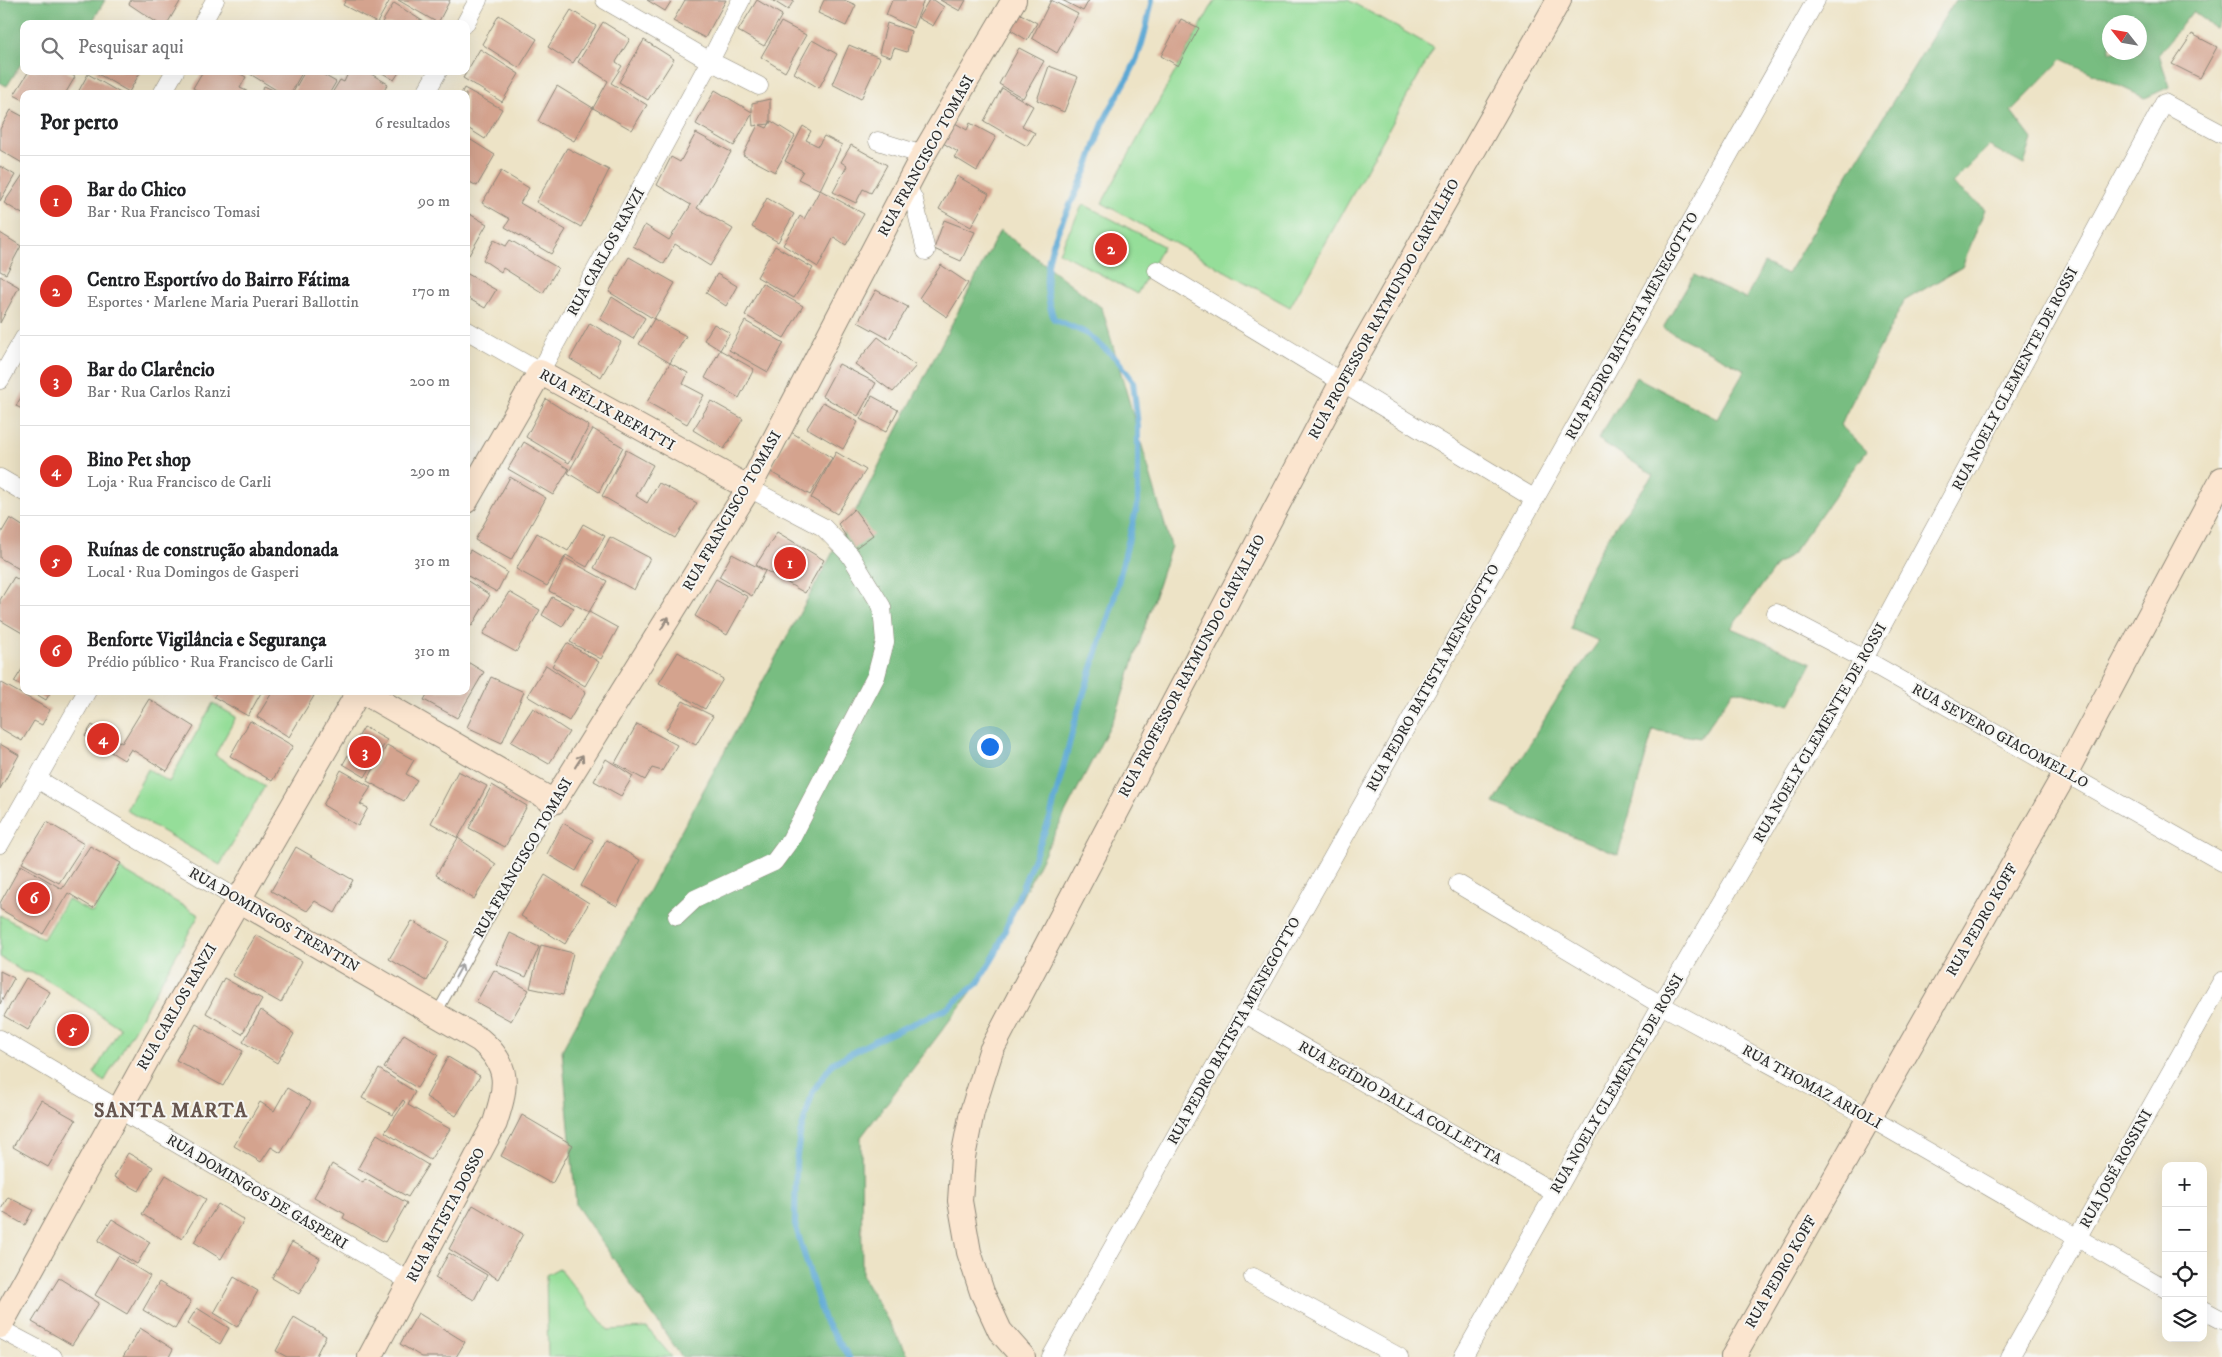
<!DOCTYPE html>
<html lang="pt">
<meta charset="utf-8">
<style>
body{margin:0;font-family:"IM FELL DW Pica",serif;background:#f6f6f6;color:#202124}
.controls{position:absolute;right:15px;bottom:15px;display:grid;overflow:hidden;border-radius:10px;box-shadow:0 5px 20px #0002}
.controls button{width:45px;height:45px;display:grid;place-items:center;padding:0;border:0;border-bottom:1px solid #e0e0e0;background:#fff;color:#202124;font:25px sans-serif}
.compass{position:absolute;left:2102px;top:15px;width:45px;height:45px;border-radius:50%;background:#fff;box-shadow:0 5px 20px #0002;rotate:301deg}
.you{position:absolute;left:989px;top:746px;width:18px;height:18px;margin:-12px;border:4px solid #fff;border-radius:50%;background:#1a73e8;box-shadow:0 0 0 8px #1a73e833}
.badge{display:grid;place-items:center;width:32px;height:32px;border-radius:50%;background:#d93025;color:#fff;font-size:16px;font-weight:700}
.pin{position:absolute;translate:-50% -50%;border:2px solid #fff;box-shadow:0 1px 5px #0006}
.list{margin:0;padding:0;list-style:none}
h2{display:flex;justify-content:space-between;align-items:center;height:65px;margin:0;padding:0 20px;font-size:21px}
h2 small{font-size:16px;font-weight:400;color:#757577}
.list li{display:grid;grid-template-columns:32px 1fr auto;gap:15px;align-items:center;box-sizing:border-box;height:90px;padding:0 20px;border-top:1px solid #e0e0e0}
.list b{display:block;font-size:19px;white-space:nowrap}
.list p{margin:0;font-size:16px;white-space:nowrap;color:#757577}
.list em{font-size:16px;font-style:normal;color:#757577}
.icon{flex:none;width:28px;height:28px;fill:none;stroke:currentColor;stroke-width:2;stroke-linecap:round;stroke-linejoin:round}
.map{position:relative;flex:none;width:2222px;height:1357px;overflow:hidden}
.search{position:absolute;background:#fff;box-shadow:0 5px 20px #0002;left:20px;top:20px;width:450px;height:55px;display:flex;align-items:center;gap:12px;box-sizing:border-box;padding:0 18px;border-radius:10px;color:#757577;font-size:19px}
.panel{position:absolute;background:#fff;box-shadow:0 5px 20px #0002;left:20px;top:90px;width:450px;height:605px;border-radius:10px}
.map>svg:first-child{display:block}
</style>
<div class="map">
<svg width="2222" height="1357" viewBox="0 0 2222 1357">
<rect width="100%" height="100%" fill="#f6f6f2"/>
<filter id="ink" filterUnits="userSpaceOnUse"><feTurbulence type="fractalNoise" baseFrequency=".02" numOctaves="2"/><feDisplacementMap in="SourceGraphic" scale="10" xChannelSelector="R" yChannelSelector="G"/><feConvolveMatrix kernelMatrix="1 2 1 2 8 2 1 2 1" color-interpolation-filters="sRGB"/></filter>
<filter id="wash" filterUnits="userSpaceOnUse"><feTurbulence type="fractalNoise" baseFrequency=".0096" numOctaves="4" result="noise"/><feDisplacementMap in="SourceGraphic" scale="20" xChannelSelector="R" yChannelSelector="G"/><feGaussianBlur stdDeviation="1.12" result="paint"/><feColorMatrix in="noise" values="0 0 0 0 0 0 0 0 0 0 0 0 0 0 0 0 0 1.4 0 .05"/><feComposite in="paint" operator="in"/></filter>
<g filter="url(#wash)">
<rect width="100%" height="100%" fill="#ede3c6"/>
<path fill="#95de99" stroke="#608462" d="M1215,0H1348L1434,48L1290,307L1102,203Z
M1083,204L1163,246L1137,294L1059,252Z
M213,703L236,717L215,755L265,786L220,865L126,810L148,769L169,782Z
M120,869L199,915L104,1082L94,1073L120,1028L62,989L34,973L23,972L0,957V915L43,939L67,899L92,913Z
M559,1268L608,1330L647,1328L672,1357H548L546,1275Z"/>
<path fill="#78bd81" stroke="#527456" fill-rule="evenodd" d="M0,0H105L91,24H24V59L7,86L0,83Z
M1955,0H2222V18L2216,29L2193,11L2159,54L2169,87L2145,98L2062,59L2011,111L2032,139L2024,165L1989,146L1952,183L1985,209L1962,267L1904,301L1840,425L1867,451L1792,554L1777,565L1731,628L1812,663L1790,705L1734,690L1700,738L1653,730L1618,855L1494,803L1560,694L1599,641L1571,629C1579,569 1618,523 1653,475L1598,439L1636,377L1717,419L1745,370L1663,328L1694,275L1746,299L1764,263L1787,274ZM2140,22V52H2110V22Z
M1000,230L1102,308L1171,546L1117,712L978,983L861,1137L862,1276L909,1357H682L576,1205L562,1050L857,508Z"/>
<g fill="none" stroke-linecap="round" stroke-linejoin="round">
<path stroke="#5ba8d4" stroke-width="6" d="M849,1357L824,1320L795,1224L796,1162L800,1134L813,1091L833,1063L874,1041L946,1009L978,983L996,953L1050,818L1077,714L1113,603L1138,502V426L1133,381L1116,358L1086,333L1054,319C1032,262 1064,223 1085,173C1093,155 1097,136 1105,119C1115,98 1130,78 1138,55C1145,38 1148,18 1152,0"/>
</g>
<g id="blocks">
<path fill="#d4a38e" d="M131,0H181L167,24H159L129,4Z
M346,0H390L377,23L343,5Z
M398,0H450L438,23Z
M647,0H672L665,11Z
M685,0H726L705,38L673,21Z
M757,0L782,15L764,46L738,31Z
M772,0H794L788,10Z
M824,0H844L856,5L846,26L818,13Z
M892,0H924L913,28L886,15Z
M929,0H934L944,7L933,26L918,18Z
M940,0H966L960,11Z
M1051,0L1078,14L1057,53L1032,38Z
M1062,0H1089L1083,11Z
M394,3L424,22V24H381Z
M571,10L596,26L573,63L548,47Z
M1017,12L1037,23L1027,40L1009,29Z
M499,15L537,39L519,68L482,44Z
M1181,19L1199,28L1178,66L1161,56Z
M603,22L630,39L616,62L622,66L611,83L647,105L632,130L593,108L608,81L578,62Z
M781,22L806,35L785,72L761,57Z
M887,23L911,31L907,52L894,48L891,57L879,53Z
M2192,34L2217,47L2200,78L2172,64Z
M644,40L674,59L648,100L619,82Z
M812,40L837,54L819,88L794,73Z
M849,45L880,58L861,99L832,84Z
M1019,48L1044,61L1023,98L999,84Z
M480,49L519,74L502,102L463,78Z
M1049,66L1078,77L1064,112L1037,100Z
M29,71H66L75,77L65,94H24V100L14,95Z
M93,71H141L129,92Z
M203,71H235L246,77L240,88L253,94H203L193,88Z
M245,71H303L290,94H283Z
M305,71H317L336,82L329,94H292Z
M349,71H366L388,84L382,94L332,93L340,80L344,82Z
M379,71H400L394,80Z
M88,74L122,94H77Z
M264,86L282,94H260Z
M557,86L593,108L574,141L538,121Z
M464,88L502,109L485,139L466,127V94H461Z
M1002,88L1033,106L1022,126L1035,133L1027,146L984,121Z
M715,90L752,112V103L770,99V124L760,125L767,128L771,121L795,136L775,172L743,155L758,125L753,126L752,114L734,146L696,124Z
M11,110L24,117V164L0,150V129Z
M955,123L967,130L970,123L996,137L977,171L954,157L958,152L943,143Z
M803,126L811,131L806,140L818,146L824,136L842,145L820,190L798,179L803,171L785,161Z
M696,133L731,152L697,208L733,229L710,266L675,244L664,264L633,246L645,225L669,240L691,205L657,185L671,157L680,162Z
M466,137L495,155L477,186L466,180Z
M851,145L887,165L871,193L863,189L856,203L833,192L847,166L841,162Z
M567,148L609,170L581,227L536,202Z
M0,166L15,175L0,201Z
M501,171L529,188L520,203L566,230L551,254L505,227L510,219L482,203Z
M24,173V215L4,203Z
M957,176L989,194L971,227L939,209Z
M820,190L864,214L846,245L834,237L818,267L783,245L800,216L804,219Z
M767,198L794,214L778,242L752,227Z
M466,212L487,224L469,255L466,254Z
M944,220L975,232L961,261L934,249Z
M0,233L21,246L6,274L0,271Z
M494,240L506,246L510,240L558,268L543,293L503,268L501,272L483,260Z
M775,246L813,268L794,298L757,277Z
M629,257L675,283L654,319L609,292Z
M941,265L968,283L947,317L919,298Z
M466,273L496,290L485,308L466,297Z
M717,274L737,286L726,306L706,293Z
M0,276L19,287L0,323Z
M762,283L803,306L784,338L745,315Z
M876,290L908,307L889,339L858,322Z
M612,297L645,318L633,339L600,319Z
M654,319L686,336L670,363L639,344Z
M745,321L784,343L768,372L729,350Z
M590,323L621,342L601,377L570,359Z
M714,324L730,333L720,350L704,340Z
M878,337L916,366L893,392L855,364Z
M720,350L754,369L739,398L705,378Z
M670,363L688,373L683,384L704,395L687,424L647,402Z
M839,364L876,383L858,416L822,396Z
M24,392V410L16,406Z
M872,396L898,410L886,432L860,419Z
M546,399L589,426L569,463L526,437Z
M711,401L743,419L724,449L693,430Z
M823,402L858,422L843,449L807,428Z
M593,429L623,447L599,492L568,473Z
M791,432L832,458L810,495L769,471Z
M524,442L569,469L553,495L508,469Z
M626,450L653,465L636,496L647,503L659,483L697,503L675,538L602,496Z
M836,452L866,470L837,514L811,498Z
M510,477L546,498L511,560L475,540Z
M854,509L873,535L854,549L838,524Z
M10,518L24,527V565L21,570L0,558V535Z
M583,524L605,536L587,567L566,555L547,586L516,569L537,533L568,551Z
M777,532L824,560L805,593L756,565Z
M610,537L650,558L634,590L594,568Z
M470,550L507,572L497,592L466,575V558Z
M732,554L765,571L752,596L719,577Z
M565,558L607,581L589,612L549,591Z
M14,577L24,583V634L0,620V600Z
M716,579L748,597L727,635L695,616Z
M466,580L490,595L472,626L466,622Z
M509,592L540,610L516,652L483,634Z
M552,597L574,608L562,627L542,615Z
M589,612L618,628L601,659L570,642Z
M567,643L599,662L585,686L552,666Z
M678,652L723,679L705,709L659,683Z
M466,661L484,672L457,718L424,700L429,691H466Z
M546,665L586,692L569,721L527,696Z
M24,666V687L14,682Z
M491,677L524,692L502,743L467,727Z
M0,682L50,710L42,725L34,721L22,741L0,728Z
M31,691H51L46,700Z
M217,691H262L248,716L214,697Z
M273,691H306L314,696L289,737L257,717Z
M149,699L194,727L167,771L131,749L124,760L85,736L92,725L122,743Z
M683,701L713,716L696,745L666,730Z
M533,708L569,732L549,764L511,742Z
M250,721L293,746L272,781L230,756Z
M637,724L677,745L662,771L652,768L645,780L615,763Z
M364,727L387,740L365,777L343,764Z
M0,744L19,755L0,789Z
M387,745L414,760L406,774L417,780L404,801L367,781Z
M606,759L633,776L621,796L594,781Z
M341,770L371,787L360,804L368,808L358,826L323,805Z
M458,771L487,786L458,838L431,823Z
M492,785L527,806L505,847L469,828Z
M47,822L84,844L59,883L22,863Z
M563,823L593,840L576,871L547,854Z
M458,838L496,864L474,899L436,875Z
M606,840L640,860L617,906L581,886Z
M90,846L121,863L93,908L68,893L43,934L0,909V903L21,865L62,889Z
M296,847L353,880L335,913L315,901L307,911L271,891Z
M545,875L589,903L565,944L521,916Z
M412,921L449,941L427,981L389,959Z
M510,933L539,947L526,977L496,964Z
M256,935L302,961L281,1003L232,975Z
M541,945L573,953L563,995L530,988Z
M494,970L529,990L511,1021L476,1002Z
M0,971L14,978L0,1004Z
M26,978L50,992L28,1030L4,1016Z
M224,978L262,999L242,1034L206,1013Z
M261,1010L294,1034L277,1063L243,1042Z
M196,1024L243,1051L223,1086L176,1060Z
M404,1034L438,1055L417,1088L384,1068Z
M448,1057L480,1076L456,1116L426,1097Z
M379,1069L415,1092L408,1105L450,1129L430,1160L385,1132L405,1102L403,1100L393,1115L362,1098Z
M287,1088L311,1102L281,1153L271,1147L261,1162L234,1146L260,1102L274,1111Z
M41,1100L76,1120L48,1167L13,1147Z
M522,1115L573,1145L552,1184L501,1156Z
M377,1134L428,1165L408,1197L358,1168Z
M128,1153L153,1167L139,1191L114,1177Z
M332,1164L363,1183L365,1179L407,1203L385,1242L343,1218L345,1214L314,1197Z
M166,1175L206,1199L182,1239L142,1214Z
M8,1197L33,1210L25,1225L0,1211Z
M218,1204L244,1220L221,1259L194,1242Z
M473,1205L523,1234L498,1279L449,1249Z
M112,1219L150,1242L137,1264L98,1241Z
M292,1242L320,1258L299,1294L272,1278Z
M449,1253L487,1275L474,1300L435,1278Z
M118,1256L150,1276L127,1314L95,1295Z
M234,1277L258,1291L237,1327L214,1313Z
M59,1278L99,1303L72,1345L32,1322Z
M159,1282L191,1301L175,1329L143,1310Z
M197,1308L229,1328L220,1344L187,1324Z
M418,1313L465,1342L456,1357H422L400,1344Z
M294,1317L326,1336L315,1357H287L276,1351Z
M140,1328L173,1349L169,1357H123Z"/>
</g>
</g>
<g filter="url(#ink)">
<use href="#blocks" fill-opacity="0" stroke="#8c8778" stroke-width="1"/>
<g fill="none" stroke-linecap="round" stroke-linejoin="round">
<defs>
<path id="lane" d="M436,1014L554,802"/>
<path id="street" d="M605,0L710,61L759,86
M202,24L215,0
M465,24L478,0
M162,94L175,71
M425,94L438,71
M878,141L923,155
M907,186L914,200L926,251
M1157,270L1535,499
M466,330L540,372L710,61L741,0
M0,380L24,338
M0,478L24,492
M1776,613L1864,659L2222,862
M37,779L239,900
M0,844L87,691
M1458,884L1661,1005L1870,1118L2166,1289
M677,916L695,899L774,862L791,839L876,676L885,642L882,607L850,555L823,527L749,488
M1244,1013L1555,1193
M0,1039L411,1282
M1253,1277L1399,1357
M2203,1310L2222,1320
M0,1329L53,1357
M1051,1357L1816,0
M1463,1357L1661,1005L1864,659L2164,103L2222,134
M2010,1357L2222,981"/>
<path id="secondary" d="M466,501L540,372L749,488
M362,691L554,802L749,488L923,155L1014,0
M239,900L480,1040C512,1067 506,1087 495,1123L370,1357
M0,1326L151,1052L359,691
M1023,1357L1000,1331L982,1292L969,1252L960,1201L963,1157L972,1112L991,1051L1342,382L1559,0
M1733,1357L2066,772L2222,479"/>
</defs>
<use href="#lane" stroke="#8c8778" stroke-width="11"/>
<use href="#street" stroke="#8c8778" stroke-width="19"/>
<use href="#secondary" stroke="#8c8778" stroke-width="26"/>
<use href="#lane" stroke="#fff" stroke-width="9"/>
<use href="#street" stroke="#fff" stroke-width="18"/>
<use href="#secondary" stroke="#fbe5cf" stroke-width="24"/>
</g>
<defs><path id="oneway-shaft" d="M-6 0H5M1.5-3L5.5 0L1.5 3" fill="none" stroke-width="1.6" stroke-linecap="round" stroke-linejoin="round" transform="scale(1.25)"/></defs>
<g stroke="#93887d">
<use href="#oneway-shaft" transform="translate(665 623) rotate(-58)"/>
<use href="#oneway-shaft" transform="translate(579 761) rotate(-58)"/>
</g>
<use stroke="#a0a0a0" href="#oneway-shaft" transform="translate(459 971) rotate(-61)"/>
</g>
<g text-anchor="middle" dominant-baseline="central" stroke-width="4" stroke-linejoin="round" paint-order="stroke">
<g font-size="15" fill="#2b2b2b" stroke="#f6f6f2">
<text transform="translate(926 156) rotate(-61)">RUA FRANCISCO TOMASI</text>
<text transform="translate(606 252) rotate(-61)">RUA CARLOS RANZI</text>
<text transform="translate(1384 309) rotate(-61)">RUA PROFESSOR RAYMUNDO CARVALHO</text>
<text transform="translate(1632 326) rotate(-61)">RUA PEDRO BATISTA MENEGOTTO</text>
<text transform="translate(2015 379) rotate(-62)">RUA NOELY CLEMENTE DE ROSSI</text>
<text transform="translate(607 410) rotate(29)">RUA FÉLIX REFATTI</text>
<text transform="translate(732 511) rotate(-60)">RUA FRANCISCO TOMASI</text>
<text transform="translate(1192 666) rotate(-62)">RUA PROFESSOR RAYMUNDO CARVALHO</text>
<text transform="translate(1433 678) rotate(-61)">RUA PEDRO BATISTA MENEGOTTO</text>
<text transform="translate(1820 733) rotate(-60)">RUA NOELY CLEMENTE DE ROSSI</text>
<text transform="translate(2000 736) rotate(29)">RUA SEVERO GIACOMELLO</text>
<text transform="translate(523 858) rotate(-60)">RUA FRANCISCO TOMASI</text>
<text transform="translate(274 920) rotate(30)">RUA DOMINGOS TRENTIN</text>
<text transform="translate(1982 920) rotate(-60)">RUA PEDRO KOFF</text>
<text transform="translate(177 1007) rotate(-60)">RUA CARLOS RANZI</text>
<text transform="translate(1234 1031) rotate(-61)">RUA PEDRO BATISTA MENEGOTTO</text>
<text transform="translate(1617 1084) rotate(-60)">RUA NOELY CLEMENTE DE ROSSI</text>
<text transform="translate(1812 1087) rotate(29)">RUA THOMAZ ARIOLI</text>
<text transform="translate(1400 1103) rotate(30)">RUA EGÍDIO DALLA COLLETTA</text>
<text transform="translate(2116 1169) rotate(-61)">RUA JOSÉ ROSSINI</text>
<text transform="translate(257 1192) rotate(31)">RUA DOMINGOS DE GASPERI</text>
<text transform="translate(446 1215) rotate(-62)">RUA BATISTA DOSSO</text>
<text transform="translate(1781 1272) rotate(-60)">RUA PEDRO KOFF</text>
</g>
<g font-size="20" font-weight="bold" letter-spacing="1" fill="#66554e" stroke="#f6f6f2">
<text x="171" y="1111">SANTA MARTA</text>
</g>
</g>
</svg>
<div class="controls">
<button>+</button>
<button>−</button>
<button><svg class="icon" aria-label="locate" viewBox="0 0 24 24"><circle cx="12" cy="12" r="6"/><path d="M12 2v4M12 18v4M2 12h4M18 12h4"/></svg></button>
<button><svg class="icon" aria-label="layers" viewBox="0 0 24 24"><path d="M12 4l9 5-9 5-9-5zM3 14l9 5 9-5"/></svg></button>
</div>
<svg class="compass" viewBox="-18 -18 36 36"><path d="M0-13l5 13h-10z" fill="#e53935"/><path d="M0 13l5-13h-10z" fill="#757577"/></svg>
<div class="you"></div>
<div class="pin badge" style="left:790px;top:563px">1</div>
<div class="pin badge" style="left:1111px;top:249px">2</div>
<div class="pin badge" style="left:365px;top:752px">3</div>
<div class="pin badge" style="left:103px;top:739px">4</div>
<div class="pin badge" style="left:73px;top:1030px">5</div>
<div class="pin badge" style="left:34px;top:898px">6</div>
<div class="search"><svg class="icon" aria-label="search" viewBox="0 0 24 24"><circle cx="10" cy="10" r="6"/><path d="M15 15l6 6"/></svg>Pesquisar aqui</div>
<section class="panel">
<h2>Por perto<small>6 resultados</small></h2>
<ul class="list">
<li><span class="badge">1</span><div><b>Bar do Chico</b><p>Bar · Rua Francisco Tomasi</p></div><em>90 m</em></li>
<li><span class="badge">2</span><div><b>Centro Esportívo do Bairro Fátima</b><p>Esportes · Marlene Maria Puerari Ballottin</p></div><em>170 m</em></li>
<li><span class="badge">3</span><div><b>Bar do Clarêncio</b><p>Bar · Rua Carlos Ranzi</p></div><em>200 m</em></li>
<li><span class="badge">4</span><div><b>Bino Pet shop</b><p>Loja · Rua Francisco de Carli</p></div><em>290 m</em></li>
<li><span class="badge">5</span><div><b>Ruínas de construção abandonada</b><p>Local · Rua Domingos de Gasperi</p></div><em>310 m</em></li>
<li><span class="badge">6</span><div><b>Benforte Vigilância e Segurança</b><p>Prédio público · Rua Francisco de Carli</p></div><em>310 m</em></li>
</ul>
</section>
</div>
